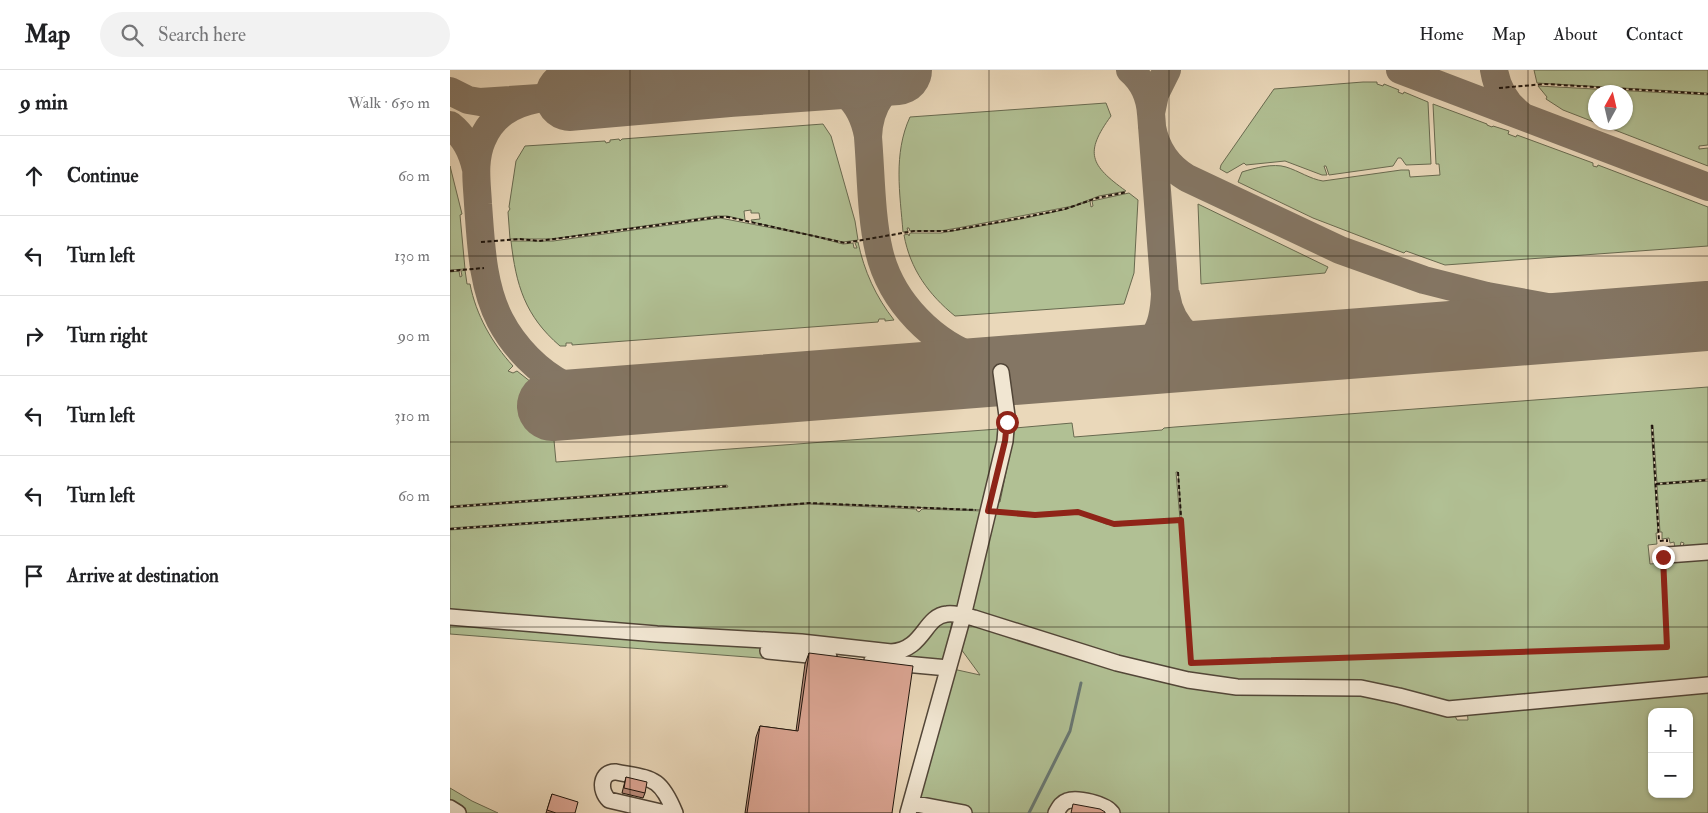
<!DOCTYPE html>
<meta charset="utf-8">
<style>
body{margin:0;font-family:"IM FELL Double Pica",serif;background:#f2f2f2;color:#202124}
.controls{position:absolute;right:15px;bottom:15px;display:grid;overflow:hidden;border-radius:10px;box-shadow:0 1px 4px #0004}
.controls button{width:45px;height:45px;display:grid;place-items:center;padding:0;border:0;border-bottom:1px solid #e0e0e0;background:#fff;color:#202124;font:25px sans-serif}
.compass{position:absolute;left:1138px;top:15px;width:45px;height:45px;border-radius:50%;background:#fff;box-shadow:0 1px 4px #0004;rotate:8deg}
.stop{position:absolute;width:15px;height:15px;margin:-11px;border:4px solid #8f2418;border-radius:50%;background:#fff}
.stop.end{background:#8f2418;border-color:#fff;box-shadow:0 1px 5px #0008}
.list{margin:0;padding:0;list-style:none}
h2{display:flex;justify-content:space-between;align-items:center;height:65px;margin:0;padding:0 20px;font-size:21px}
h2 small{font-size:16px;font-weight:400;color:#757577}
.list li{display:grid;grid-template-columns:32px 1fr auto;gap:15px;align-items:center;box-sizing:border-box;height:80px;padding:0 20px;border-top:1px solid #e0e0e0}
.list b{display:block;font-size:19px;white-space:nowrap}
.list em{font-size:16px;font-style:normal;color:#757577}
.icon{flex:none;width:28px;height:28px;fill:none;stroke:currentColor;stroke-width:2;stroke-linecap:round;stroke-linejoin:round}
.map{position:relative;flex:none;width:1258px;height:743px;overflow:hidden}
header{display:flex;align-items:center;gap:30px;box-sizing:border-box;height:70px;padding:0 25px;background:#fff;border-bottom:1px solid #e0e0e0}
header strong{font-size:24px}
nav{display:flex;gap:28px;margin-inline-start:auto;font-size:18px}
.search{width:350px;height:45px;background:#f2f2f2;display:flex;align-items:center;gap:12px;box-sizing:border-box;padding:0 18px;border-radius:28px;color:#757577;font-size:19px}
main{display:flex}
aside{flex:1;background:#fff}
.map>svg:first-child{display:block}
</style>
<header>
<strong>Map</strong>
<div class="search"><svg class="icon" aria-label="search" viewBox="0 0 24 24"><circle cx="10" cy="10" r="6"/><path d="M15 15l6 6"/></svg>Search here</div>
<nav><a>Home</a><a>Map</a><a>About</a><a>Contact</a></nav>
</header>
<main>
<aside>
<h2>9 min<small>Walk · 650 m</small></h2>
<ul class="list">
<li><svg class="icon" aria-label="ahead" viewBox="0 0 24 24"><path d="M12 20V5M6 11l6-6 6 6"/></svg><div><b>Continue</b></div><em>60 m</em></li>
<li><svg class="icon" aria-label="left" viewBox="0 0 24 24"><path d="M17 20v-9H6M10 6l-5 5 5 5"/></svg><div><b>Turn left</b></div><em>130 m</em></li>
<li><svg class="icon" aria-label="right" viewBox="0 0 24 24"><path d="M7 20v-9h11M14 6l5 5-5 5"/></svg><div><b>Turn right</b></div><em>90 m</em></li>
<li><svg class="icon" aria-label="left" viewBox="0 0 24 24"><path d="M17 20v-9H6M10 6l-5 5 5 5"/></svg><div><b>Turn left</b></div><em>310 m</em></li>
<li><svg class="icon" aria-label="left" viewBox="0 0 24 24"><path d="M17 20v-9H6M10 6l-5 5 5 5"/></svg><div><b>Turn left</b></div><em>60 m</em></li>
<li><svg class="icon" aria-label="arrive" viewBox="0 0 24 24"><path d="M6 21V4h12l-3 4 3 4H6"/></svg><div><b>Arrive at destination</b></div></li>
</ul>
</aside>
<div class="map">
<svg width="1258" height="743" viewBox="0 0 1258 743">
<rect width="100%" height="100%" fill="#ead8ba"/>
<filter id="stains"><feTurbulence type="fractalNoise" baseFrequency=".004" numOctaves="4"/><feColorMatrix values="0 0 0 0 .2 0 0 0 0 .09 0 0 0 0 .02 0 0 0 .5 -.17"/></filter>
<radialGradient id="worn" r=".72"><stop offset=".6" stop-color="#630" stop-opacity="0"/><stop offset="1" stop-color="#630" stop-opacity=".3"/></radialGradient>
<path fill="#b1c094" stroke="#686a50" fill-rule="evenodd" d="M1084,0H1258V23L1087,13Z
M913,12H927V14L933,16L934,14L949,20L948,22L953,24L954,22L978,32L981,94L956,95L951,88H948L943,96L879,105L876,96H874L877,105H872L835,91L796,95L794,93L777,103L770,99L771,95L824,19Z
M1088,16L1258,25V75L1249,76V79L1258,78V96L1113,40L1096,29L1097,27ZM1146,22H1176V52H1146Z
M656,33L661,46C634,83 640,95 676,121L649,126L623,136L513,157L490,161H460L459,158H457L458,161L453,162C450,124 443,84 460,47Z
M983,34L1037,54V55L1042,57L1043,56L1059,61L1058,64L1066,67L1067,65L1143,93V96L1147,97L1148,95L1258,137V176L995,195L956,181L954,183L863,148L788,112L792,102C805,98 823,93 836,97C849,101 860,109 873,111L951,100H959L960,107L990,105L989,94H986Z
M373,54L381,66L405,151L408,170L393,172L302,152L301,150L310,149L309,143H301V140L294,141L295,150L277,146H265L101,169H60L58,142L60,139L59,137L66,91L75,76L155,71L156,73L160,72V70L169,69L170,71L172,69Z
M0,96L12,144L10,145L15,199L0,200Z
M679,123L688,130L684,203L674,234L505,246C479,225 460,199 454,165L458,164L459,166L460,163H491L571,149L613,140L640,131L641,137L643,136L642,131Z
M748,134L878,197L875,203L751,214Z
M270,148L359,165L393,174L403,173L404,178H407L405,173L408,172C414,201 426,227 444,250L435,251V249H429L428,252L122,275V273H116V276H110C75,246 66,215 61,171H103Z
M15,200L17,214H20C26,245 42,273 63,296L58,301L63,303L67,301L100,327L106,392L548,359V368L533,440L356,433L0,458V438L278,417L277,415L0,436V202L9,201L10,207L12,206L11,201Z
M1258,317V409L1207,413L1203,355H1201L1208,463H1206L1207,474L1198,475L1200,494L1211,493L1216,576L741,592L728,402H726L730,449L664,454L627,441L582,444L543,441L546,431L550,432L565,358L622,353L624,367L712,360L714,358L725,357Z
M1258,411V480L1231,482L1234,473L1231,472L1229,481L1225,479L1224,472L1220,473L1219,468L1212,469V462H1210L1207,415Z
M358,434L467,439L466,440L469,442L472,439L533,441L508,541L454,577L0,545V460Z
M627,442L656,454L667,456L730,450L740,594L1218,578L1214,491L1258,484V613L1007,636L1006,630V636L872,614L737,607L518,543L543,443L581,446Z
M0,551L442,584L487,553L502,551L495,589L483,592L346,581L323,589L0,564Z
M516,552L704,606L896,620L1003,642L1007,650H1018L1017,640L1258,618V743H666L628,728L604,743H465L503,599L530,605L511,579ZM1202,642H1239V724H1202Z
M0,718L22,731L48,743H16L0,733Z"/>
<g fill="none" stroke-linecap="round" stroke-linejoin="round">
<path stroke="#687772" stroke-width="3" d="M579,743L620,661L631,613"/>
<path stroke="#847664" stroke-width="28" d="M247,0L263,8L281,12
M467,0C436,10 419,35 418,67C421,104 421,147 429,181C441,232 484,275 532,290C548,296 565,297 581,299
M680,0C694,12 700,26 701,44
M950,0L1258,117
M1044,0C1047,18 1056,34 1071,45
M351,7C388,11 411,28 418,66
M0,21L18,30L30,32L120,26
M87,29C61,34 42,46 32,70C23,91 27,113 28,134C31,173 32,215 50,250C64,277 88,302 116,316C144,329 172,329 202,328
M0,55C15,67 22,81 26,99
M702,57C706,79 717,96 737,108L890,180L974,210L1037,226L1114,240L1176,245L1258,246
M716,225C722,263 749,280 785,283
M666,293C702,273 713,268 715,224L701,43L705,24L717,0"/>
<path stroke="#847664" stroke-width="70" d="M120,26L281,12L447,0
M102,336L1258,246"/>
<defs>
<path id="minor" d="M1217,485L1258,482
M0,547L207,564L351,572L441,582C474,580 474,546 497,544C506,543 516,546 524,548L667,593L738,610L787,617L911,618L949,626L998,639L1258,615
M318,581L379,587
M422,591L498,598
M461,733L514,743
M0,738L8,743
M215,743L159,730C149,721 150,701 166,702C202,709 210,706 225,743
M458,743L513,546L555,371L557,346L551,302
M606,743C609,738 611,733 617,731C627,727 656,734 662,743"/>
</defs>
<use href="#minor" stroke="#524638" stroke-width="18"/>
<path stroke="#1f150d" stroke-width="2" stroke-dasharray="4 2.5" stroke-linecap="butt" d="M1049,18L1095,14L1258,24
M31,172L70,169L89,171L104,169L268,147H278L395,173L464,161H499L571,148L615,139L647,128L677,122
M0,201L34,198
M1202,355L1209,471L1217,470V472
M728,402L741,593L1217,577L1213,497
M1206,414L1258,410
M0,437L278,416
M551,442L585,445L628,442L664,454L731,450
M0,459L360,433L526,440"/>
<use href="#minor" stroke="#f1e6d2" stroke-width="15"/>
</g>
<path fill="#bc8e7e" stroke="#1f150d" d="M359,583L442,743H295L306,667L310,656L346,661L355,594Z
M176,707L195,723L193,728L172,723Z
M102,724L125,743H96Z"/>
<path fill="#dba593" stroke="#1f150d" d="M359,583L463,596L442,743H297L310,656L348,661Z
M176,707L197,712L195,723L174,718Z
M102,724L128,732L125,743H106L97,740Z
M623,734L650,739L655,742V743H621Z"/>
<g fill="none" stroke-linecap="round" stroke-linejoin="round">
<path stroke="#8f2418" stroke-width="6" d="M557,352L555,371L538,441L585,445L628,442L664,454L731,450L741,593L1217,577L1213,487"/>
</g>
<path fill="none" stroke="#1f150d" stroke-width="1" stroke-opacity="0.55" d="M180,0V743M359,0V743M539,0V743M719,0V743M899,0V743M1078,0V743M0,186H1258M0,372H1258M0,557H1258"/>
<rect width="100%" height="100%" filter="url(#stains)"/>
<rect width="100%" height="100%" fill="url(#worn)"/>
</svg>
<div class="controls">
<button>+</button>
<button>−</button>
</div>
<svg class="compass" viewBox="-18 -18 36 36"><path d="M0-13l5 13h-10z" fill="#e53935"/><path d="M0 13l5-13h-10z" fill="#757577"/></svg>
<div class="stop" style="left:557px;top:352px"></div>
<div class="stop end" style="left:1213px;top:487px"></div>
</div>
</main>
